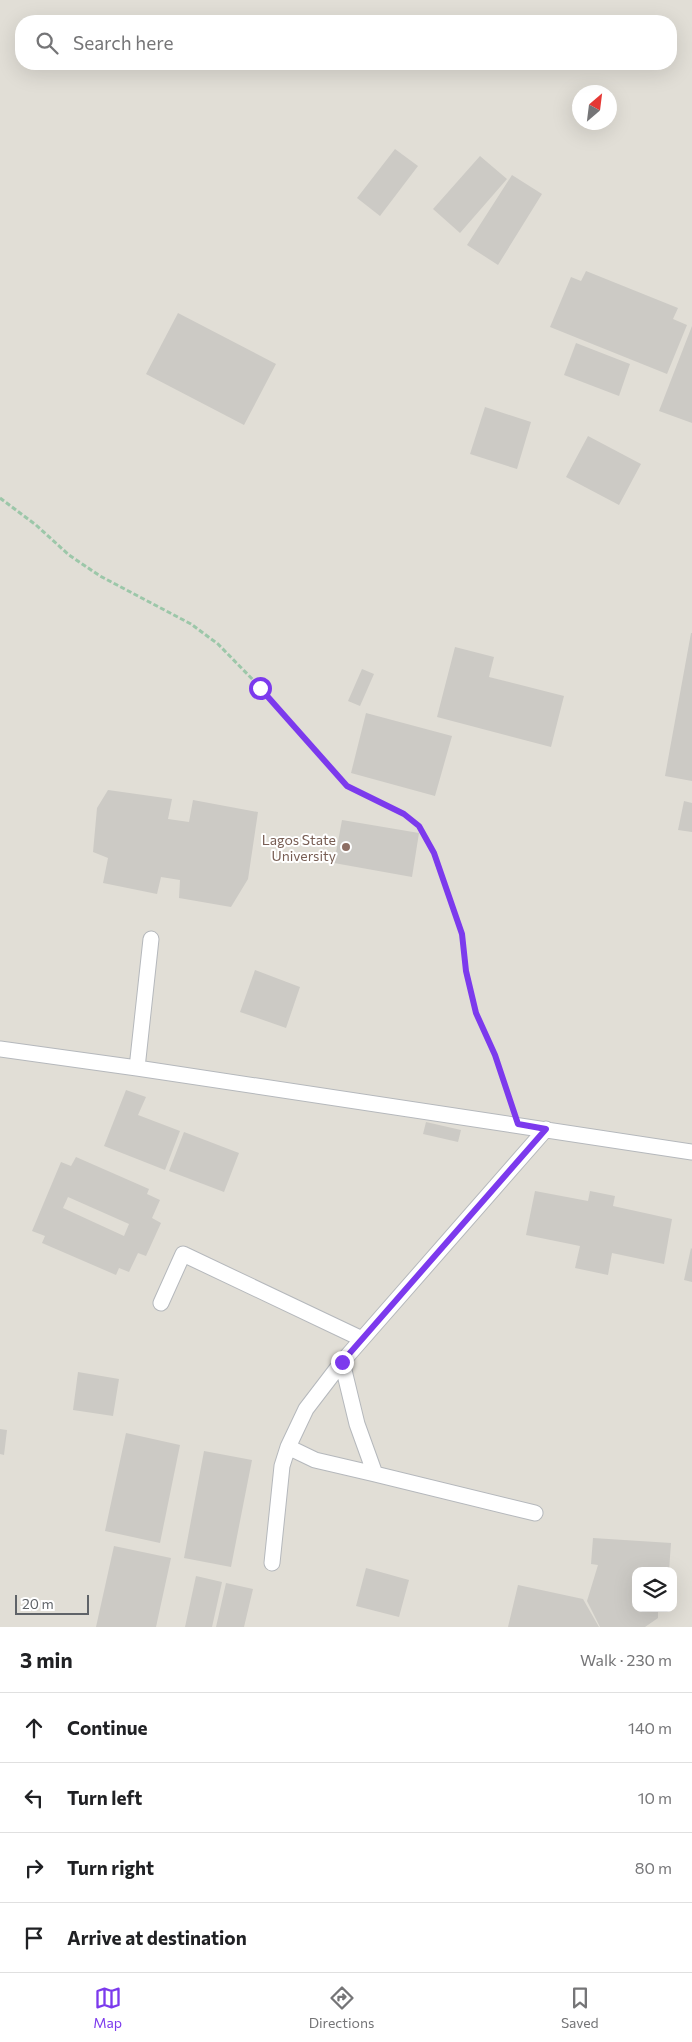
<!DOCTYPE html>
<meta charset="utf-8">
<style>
body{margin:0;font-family:Commissioner,sans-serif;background:#f6f6f6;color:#202124}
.controls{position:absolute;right:15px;bottom:15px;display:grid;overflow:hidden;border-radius:10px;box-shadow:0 5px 20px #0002}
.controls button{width:45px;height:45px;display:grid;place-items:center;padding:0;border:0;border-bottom:1px solid #e0e0e0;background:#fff;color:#202124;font:25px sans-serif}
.compass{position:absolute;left:572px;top:85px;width:45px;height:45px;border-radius:50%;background:#fff;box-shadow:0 5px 20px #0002;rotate:28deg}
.scale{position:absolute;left:15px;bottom:12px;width:74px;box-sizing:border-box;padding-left:5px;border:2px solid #5f6368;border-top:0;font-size:14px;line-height:18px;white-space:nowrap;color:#5f6368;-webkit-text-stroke:4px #fff;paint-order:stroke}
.stop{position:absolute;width:15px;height:15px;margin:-11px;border:4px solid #7c3aed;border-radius:50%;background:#fff}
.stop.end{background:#7c3aed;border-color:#fff;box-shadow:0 1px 5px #0008}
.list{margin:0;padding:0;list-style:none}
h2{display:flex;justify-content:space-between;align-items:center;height:65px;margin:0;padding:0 20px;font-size:21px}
h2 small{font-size:16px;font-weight:400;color:#757577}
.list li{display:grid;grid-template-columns:32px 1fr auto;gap:15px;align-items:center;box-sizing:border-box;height:70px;padding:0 20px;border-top:1px solid #e0e0e0}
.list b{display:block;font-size:19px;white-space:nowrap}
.list em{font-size:16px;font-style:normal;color:#757577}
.icon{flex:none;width:28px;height:28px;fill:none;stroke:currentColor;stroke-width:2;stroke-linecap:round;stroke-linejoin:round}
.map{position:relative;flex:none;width:692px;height:1627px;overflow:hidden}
.search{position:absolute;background:#fff;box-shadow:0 5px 20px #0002;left:15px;right:15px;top:15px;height:55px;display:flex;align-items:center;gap:12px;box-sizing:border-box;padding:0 18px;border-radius:20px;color:#757577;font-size:19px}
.sheet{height:345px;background:#fff}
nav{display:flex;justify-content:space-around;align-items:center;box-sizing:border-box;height:70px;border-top:1px solid #e0e0e0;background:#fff;font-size:14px;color:#757577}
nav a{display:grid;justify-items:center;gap:2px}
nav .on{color:#7c3aed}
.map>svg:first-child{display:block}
</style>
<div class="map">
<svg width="692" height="1627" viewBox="0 0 692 1627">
<rect width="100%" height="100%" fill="#f1efe8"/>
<path fill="#e1ded6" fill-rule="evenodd" d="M0,0H692V1627H0ZM21,21H671V64H21ZM580,92H610V122H580ZM636,1571H673V1608H636Z"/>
<path fill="#cccac5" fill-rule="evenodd" d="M395,149L418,166L380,216L357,198Z
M480,156L507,179L460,233L433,209Z
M512,175L542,194L498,265L467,245Z
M586,271L678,308L673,319L687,325L667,374L550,327L571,277L581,281Z
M178,313L276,364L244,425L146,374Z
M692,326V423L659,411Z
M576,343L630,364L619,396L564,375Z
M485,407L531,422L517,469L470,454Z
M588,436L641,464L619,505L566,477Z
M691,633H692V781L665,776Z
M455,647L494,657L489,677L564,696L551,747L437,717Z
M362,669L374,674L360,706L348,701Z
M366,713L452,736L435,796L351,773Z
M108,790L172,799L168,819L189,822L193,800L258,812L248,879L231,907L179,898L180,880L161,877L157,894L103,883L108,858L93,852L97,808Z
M684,801L692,803V832L678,830Z
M342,820L419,833L412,877L334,863Z
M255,970L300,987L286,1028L240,1012Z
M126,1090L146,1097L138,1115L180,1131L165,1170L104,1146Z
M426,1122L461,1130L458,1142L423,1134Z
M184,1132L239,1153L224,1192L169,1171Z
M76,1157L149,1189L147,1194L160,1200L152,1218L161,1223L146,1256L138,1253L129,1272L119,1268L116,1275L42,1243L45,1236L32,1231L61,1162L71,1166ZM68,1197L129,1224L124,1236L63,1208Z
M535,1191L588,1201L590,1191L615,1196L613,1206L672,1219L664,1264L612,1253L608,1275L575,1268L580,1246L526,1235Z
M691,1248L692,1249V1282L684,1280Z
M78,1372L119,1379L113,1416L73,1410Z
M0,1429L7,1430L4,1455L0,1454Z
M126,1433L180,1445L160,1543L105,1531Z
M204,1451L252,1460L231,1567L184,1558Z
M593,1538L671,1543L669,1571H636V1608H658V1618L645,1627H600L587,1601L598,1565L591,1564Z
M114,1546L171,1558L156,1627H96Z
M366,1568L409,1580L399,1617L356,1606Z
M196,1576L222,1582L212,1627H185Z
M226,1583L253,1589L244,1627H216Z
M518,1585L583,1599L599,1627H508Z"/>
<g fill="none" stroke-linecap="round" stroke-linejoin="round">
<defs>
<path id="service" d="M0,1049L137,1068L692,1152
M137,1068L151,939
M161,1303L183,1254L362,1339
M342,1362L357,1424L375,1474L535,1513
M288,1447L315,1460L375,1474
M272,1563L282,1466L288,1447L306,1409L342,1362L546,1129"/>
</defs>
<use href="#service" stroke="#b5b8bc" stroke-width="17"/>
<path stroke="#9cc7a9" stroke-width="3" stroke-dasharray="5 2.5" stroke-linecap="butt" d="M0,498L36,525L69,555L100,576L191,624L218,644L260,687L347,786L403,814L419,826L434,853L462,934L466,971L476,1013L495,1055L512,1106"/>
<use href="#service" stroke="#fff" stroke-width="15"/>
</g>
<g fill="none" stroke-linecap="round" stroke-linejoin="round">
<path stroke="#7c3aed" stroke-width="6" d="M260,688L347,786L404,814L419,826L434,853L462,934L466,971L476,1013L495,1055L518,1124L546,1129L342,1362"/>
</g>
<circle fill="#8d6e63" stroke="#fff" stroke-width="2" cx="346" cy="847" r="5"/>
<g text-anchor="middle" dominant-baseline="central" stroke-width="4" stroke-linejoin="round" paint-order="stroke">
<g font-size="14" fill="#785e54" stroke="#fff" text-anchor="end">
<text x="336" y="839">Lagos State<tspan x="336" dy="16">University</tspan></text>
</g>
</g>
</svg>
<div class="controls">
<button><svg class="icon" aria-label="layers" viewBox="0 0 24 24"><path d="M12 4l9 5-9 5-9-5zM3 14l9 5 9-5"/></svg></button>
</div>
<svg class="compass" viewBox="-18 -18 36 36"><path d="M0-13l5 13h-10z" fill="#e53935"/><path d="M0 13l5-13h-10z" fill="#757577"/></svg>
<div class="scale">20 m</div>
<div class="stop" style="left:260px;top:688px"></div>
<div class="stop end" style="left:342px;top:1362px"></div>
<div class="search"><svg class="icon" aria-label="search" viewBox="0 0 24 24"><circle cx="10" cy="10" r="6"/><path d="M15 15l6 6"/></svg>Search here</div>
</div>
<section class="sheet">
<h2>3 min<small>Walk · 230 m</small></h2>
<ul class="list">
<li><svg class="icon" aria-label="ahead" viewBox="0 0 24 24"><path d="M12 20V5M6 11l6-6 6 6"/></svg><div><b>Continue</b></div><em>140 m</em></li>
<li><svg class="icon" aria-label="left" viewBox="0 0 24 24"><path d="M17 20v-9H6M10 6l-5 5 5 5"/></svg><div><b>Turn left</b></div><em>10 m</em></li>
<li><svg class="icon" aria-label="right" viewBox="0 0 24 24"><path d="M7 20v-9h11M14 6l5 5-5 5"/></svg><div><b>Turn right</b></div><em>80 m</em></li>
<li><svg class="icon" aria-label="arrive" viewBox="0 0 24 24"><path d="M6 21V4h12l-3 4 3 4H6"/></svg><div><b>Arrive at destination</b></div></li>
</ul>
</section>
<nav>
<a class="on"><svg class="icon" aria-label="map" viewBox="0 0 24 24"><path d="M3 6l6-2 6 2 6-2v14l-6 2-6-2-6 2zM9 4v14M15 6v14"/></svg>Map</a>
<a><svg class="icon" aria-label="directions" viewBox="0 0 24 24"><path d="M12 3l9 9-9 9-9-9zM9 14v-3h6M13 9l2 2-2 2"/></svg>Directions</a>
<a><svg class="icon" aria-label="saved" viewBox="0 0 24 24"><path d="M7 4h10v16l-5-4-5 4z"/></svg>Saved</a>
</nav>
